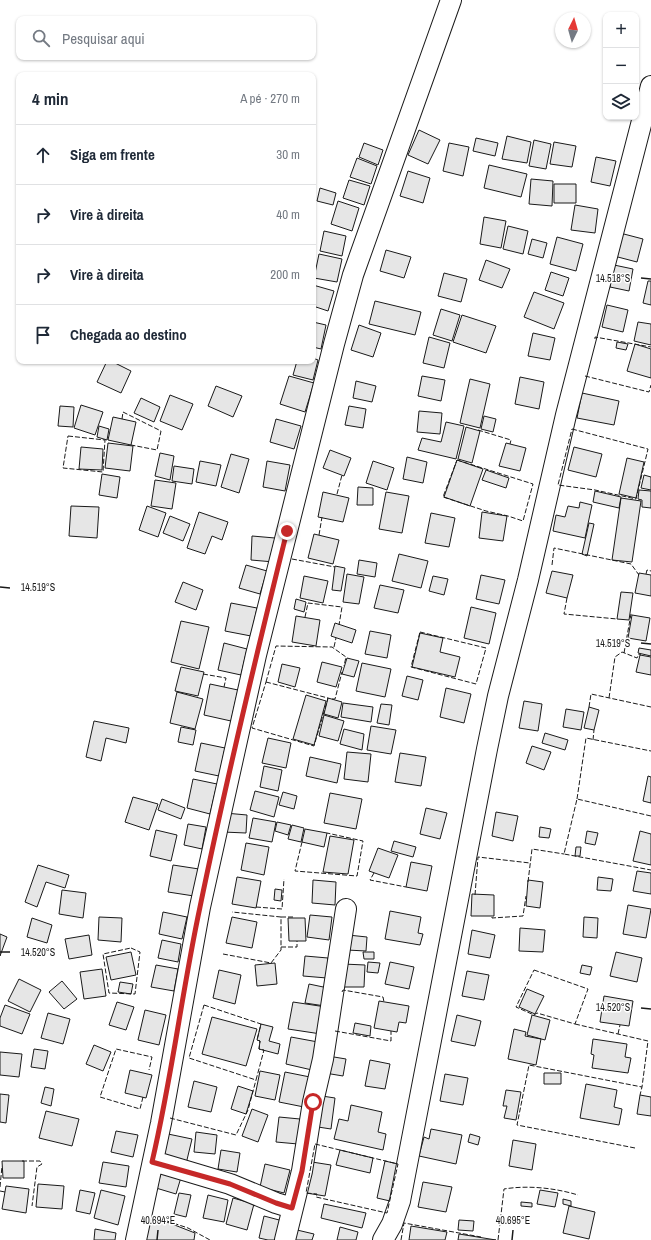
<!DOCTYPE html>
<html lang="pt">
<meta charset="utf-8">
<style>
body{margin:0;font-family:"Archivo Narrow",sans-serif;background:#f6f6f7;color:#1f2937}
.controls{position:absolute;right:12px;top:12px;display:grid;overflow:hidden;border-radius:8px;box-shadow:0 1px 3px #0004}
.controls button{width:36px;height:36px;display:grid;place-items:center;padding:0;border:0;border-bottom:1px solid #e0e1e3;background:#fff;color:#1f2937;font:20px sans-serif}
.compass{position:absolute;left:555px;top:12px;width:36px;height:36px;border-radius:50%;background:#fff;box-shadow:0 1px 3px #0004;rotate:5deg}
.stop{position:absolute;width:12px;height:12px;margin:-9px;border:3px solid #c62828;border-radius:50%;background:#fff}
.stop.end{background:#c62828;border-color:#fff;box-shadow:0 1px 4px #0008}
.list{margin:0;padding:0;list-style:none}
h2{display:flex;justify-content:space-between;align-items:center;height:52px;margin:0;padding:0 16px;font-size:17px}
h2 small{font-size:13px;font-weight:400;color:#747a83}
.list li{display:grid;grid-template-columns:26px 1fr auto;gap:12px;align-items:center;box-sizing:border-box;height:60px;padding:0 16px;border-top:1px solid #e0e1e3}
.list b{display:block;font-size:15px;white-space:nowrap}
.list em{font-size:13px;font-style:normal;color:#747a83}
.icon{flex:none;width:22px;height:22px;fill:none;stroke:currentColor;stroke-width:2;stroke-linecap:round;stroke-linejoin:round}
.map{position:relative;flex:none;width:651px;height:1240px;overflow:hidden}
.search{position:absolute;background:#fff;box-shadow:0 1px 3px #0004;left:16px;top:16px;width:300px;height:44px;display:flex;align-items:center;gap:10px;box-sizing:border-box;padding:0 14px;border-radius:8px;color:#747a83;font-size:15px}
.panel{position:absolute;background:#fff;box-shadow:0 1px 3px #0004;left:16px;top:72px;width:300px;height:292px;border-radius:8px}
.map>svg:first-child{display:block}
</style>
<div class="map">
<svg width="651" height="1240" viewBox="0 0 651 1240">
<rect width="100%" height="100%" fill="#fff"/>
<path fill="#e6e6e6" stroke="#1a1a1a" d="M419,130L440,140L428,164L408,155Z
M507,136L531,142L527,163L502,159Z
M476,138L498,143L495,156L473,151Z
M534,140L551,144L546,169L529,166Z
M554,142L576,146L572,167L550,164Z
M364,143L383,150L378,165L359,157Z
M449,143L469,147L463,176L443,171Z
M596,157L616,161L610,186L591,182Z
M357,158L377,166L371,184L350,177Z
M489,165L527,174L521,197L484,188Z
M408,171L430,178L423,203L400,196Z
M531,179L553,181L552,206L529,204Z
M349,180L370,186L364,205L343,198Z
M554,184H576V203H554Z
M320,188L336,193L333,205L317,201Z
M338,201L359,208L352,231L331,224Z
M575,205L598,209L595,233L571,230Z
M484,217L506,221L501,248L480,244Z
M508,226L528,231L523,254L503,249Z
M324,231L346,236L342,256L320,251Z
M620,233L643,239L637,262L614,256Z
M557,237L583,244L576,271L550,264Z
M532,239L547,243L543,258L528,254Z
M386,250L411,257L404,278L380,271Z
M319,254L342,259L337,282L314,278Z
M486,260L510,269L502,288L479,280Z
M614,265L633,269L629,291L610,287Z
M551,272L569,278L563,296L545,290Z
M444,273L467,279L461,302L438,296Z
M648,281H651V305L643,303Z
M313,285L334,291L328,311L313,306Z
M534,292L564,303L554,329L524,317Z
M375,301L421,312L415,335L369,324Z
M607,305L628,310L623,332L602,327Z
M441,309L460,315L452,341L433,335Z
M462,315L496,326L486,353L453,342Z
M313,322L326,325L321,349L313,347Z
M638,322L651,324V345L634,341Z
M359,325L381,333L373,357L351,350Z
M533,333L555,338L550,360L528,356Z
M429,337L450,343L444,368L423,363Z
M617,342L628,344L626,350L616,348Z
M635,344L651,349V378L627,371Z
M313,358L318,360L313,380L293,375L297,361H313Z
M107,361H111L131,371L121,393L97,382Z
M289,376L314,383L305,412L280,404Z
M422,376L445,380L441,401L418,396Z
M520,377L544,382L539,409L515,404Z
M470,379L490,384L480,428L460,423Z
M356,381L376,386L372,402L353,398Z
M216,386L242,396L233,417L208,406Z
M582,393L619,401L614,425L577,418Z
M170,395L193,404L182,430L160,421Z
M141,398L160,407L154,422L134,413Z
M81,405L103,412L95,435L74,428Z
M60,406L74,407L73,427L58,426Z
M349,406L366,409L363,428L345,425Z
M419,411L442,413L440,434L417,432Z
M484,416L496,419L493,432L481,429Z
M113,417L136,422L131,445L108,440Z
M276,419L301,426L294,449L270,442Z
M446,422L464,426L456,459L418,450L422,438L441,442Z
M99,426L109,429L107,440L97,437Z
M466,427L480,431L472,463L458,459Z
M108,443L133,446L130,471L105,468Z
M506,443L526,448L520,471L499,466Z
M81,447L103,449L102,470L79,469Z
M574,447L602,454L596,477L568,470Z
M330,450L351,458L344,476L323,468Z
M160,453L174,456L170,480L155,476Z
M231,454L249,459L239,493L221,487Z
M407,457L427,462L423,483L403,479Z
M627,458L644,462L636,498L619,494Z
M457,460L483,469L470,506L444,497Z
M200,461L221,465L216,486L196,482Z
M267,461L290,465L285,491L263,487Z
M373,461L394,468L387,490L366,483Z
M174,466L194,469L192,484L172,481Z
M486,470L509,478L506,488L482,480Z
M102,474L120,477L117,498L99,495Z
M644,475L651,477V490L641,488Z
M155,480L176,483L172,509L151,506Z
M358,487L373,488V505H357Z
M639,490L651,491V508L642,507V500L638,499Z
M595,491L621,497L619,508L593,502Z
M323,492L349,498L343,522L318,517Z
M386,492L409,496L402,533L379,529Z
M621,498L641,501L632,562L612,560Z
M580,502L592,505L585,538L553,531L556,515L565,517L568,506L579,508Z
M71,506L99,507L97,538L69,536Z
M147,506L166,513L158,537L139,530Z
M199,512L228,522L222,540L212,536L205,554L187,548Z
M482,512L507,516L503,541L479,538Z
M431,513L455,518L449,547L425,543Z
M170,516L190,524L183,541L163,533Z
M589,523L594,524L587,556L582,554Z
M314,534L339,540L333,564L308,558Z
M252,536L275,538L274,562L251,560Z
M399,554L428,561L421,588L392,581Z
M359,560L377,563L375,577L357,574Z
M246,565L267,571L260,594L239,588Z
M335,566L345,568L341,591L332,590Z
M552,571L573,575L567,598L546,593Z
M639,573L651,575V596L635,593Z
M347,574L364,577L359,604L343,602Z
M481,575L505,580L499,604L476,599Z
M304,576L328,581L323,603L300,598Z
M433,576L448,579L444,595L429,591Z
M183,582L203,590L196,610L175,602Z
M380,585L404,590L398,613L374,608Z
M621,592L633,593L629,620L617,619Z
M296,599L306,602L304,612L294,609Z
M231,603L257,608L251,636L225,631Z
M471,607L496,613L489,644L464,638Z
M632,615L650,618L646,641L628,638Z
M296,616L320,620L316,646L292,642Z
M181,621L209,627L199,669L171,662Z
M335,623L356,630L352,643L331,636Z
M370,631L391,635L387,658L365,654Z
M420,633L443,638L440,652L460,657L455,677L412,667Z
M224,643L247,649L241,675L218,670Z
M639,648L651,650V656L638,653Z
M640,655L651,657V675L636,672Z
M347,658L359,661L354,677L342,674Z
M322,662L342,667L336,687L317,682Z
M362,663L391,669L385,697L356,691Z
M282,664L300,668L295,687L278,682Z
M181,667L204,672L198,696L175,691Z
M407,676L423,680L418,700L402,696Z
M210,684L238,690L231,721L204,715Z
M446,688L471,694L464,723L440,717Z
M177,692L203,699L195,729L170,723Z
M306,695L326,701L314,745L293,739Z
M328,698L342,702L338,718L324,714Z
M524,701L542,704L538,731L519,728Z
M343,703L373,707L371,722L341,717Z
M381,704L392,705L389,725L377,723Z
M589,707L599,710L594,730L584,728Z
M566,709L584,712L581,730L563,727Z
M324,715L344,721L338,741L319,736Z
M94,721L129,728L126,743L106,738L101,761L86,757Z
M371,726L396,730L391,754L367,750Z
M181,727L196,730L193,745L178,742Z
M344,729L364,734L362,750L340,744Z
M545,733L568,740L565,750L542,743Z
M268,738L291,743L286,768L262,763Z
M201,743L225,748L219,776L195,771Z
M532,746L551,752L544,770L526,763Z
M347,752L371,754L368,782L344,779Z
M400,753L426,757L421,786L395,782Z
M310,757L341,764L337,783L306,776Z
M264,766L282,770L278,791L260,787Z
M648,776L651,777V803L643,801Z
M193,779L217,784L210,814L187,808Z
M255,791L279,797L274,817L250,810Z
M283,792L297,796L294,809L279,805Z
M330,793L362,799L356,829L324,823Z
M133,797L158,804L149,830L125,822Z
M162,799L185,808L181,819L158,810Z
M426,808L447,813L440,839L420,834Z
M496,812L518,816L513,841L492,836Z
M225,813L247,815L246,833L223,832Z
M253,818L276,822L272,842L249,838Z
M277,822L291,825L288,835L275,831Z
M188,824L206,827L202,849L184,845Z
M292,825L304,828L301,842L288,839Z
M540,827L551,829L549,838L539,837Z
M305,829L327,833L324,847L302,842Z
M156,830L177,835L171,861L150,856Z
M587,831L598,833L595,845L585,843Z
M640,831L651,834V865L633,861Z
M330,836L354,840L348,874L323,872Z
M394,841L416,847L413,857L391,851Z
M246,843L269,847L264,875L241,870Z
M576,847H581L580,856H575Z
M378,848L398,855L389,878L369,871Z
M411,862L432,866L427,891L406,887Z
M38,865L69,875L65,888L46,882L37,907L25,902Z
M173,865L199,869L194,896L168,892Z
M637,871L651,873V894L633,891Z
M237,877L261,881L256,908L232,904Z
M598,877L613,879L611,891L597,890Z
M313,880L336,882L335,905L312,903Z
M528,880L543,882L540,908L526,906Z
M275,889L282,890L281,901L274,900Z
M62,890L86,893L83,918L59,914Z
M472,894L494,895V916H471Z
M628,905L651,909L646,938L623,934Z
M390,911L421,917L418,933L423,934L420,945L385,939Z
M163,912L187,917L182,939L159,934Z
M310,915L332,917L329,940L307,937Z
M99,917L122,918L121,942L98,940Z
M232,917L257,922L252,948L226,943Z
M584,917L598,918L597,938L583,937Z
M32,918L52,925L47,943L27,937Z
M288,918H305L306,941H289Z
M520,928L545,930L543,952L519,951Z
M472,930L495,935L490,958L468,954Z
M0,934L7,937L0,956Z
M89,935L92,955L69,959L65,939Z
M348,935L367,937L366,951L347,950Z
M162,940L181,944L178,962L158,958Z
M131,952L136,975L111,980L106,957Z
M363,952H374V959H364Z
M616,952L642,958L637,982L610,976Z
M305,956L328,958L327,978L303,976Z
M368,962L380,963L378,973L367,972Z
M390,962L414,967L409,989L385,984Z
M275,963L277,984L257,986L255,965Z
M343,964L365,965L364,987H343Z
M156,965L178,969L174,991L151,987Z
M582,965L592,967L590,975L580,973Z
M102,969L106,996L84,999L80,972Z
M219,970L241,975L235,1004L213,998Z
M467,971L489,975L484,1000L462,996Z
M19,979L41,990L30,1012L8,1001Z
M62,981L77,999L64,1009L49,992Z
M120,982L133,984L131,994L118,992Z
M309,984L328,988L325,1006L305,1003Z
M527,989L544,996L535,1014L519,1007Z
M604,996L633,1001L629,1026L600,1022Z
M379,1001L409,1006L406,1023L399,1022L397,1032L374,1028Z
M117,1002L134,1007L126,1030L109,1025Z
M293,1002L326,1007L321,1034L288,1029Z
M5,1005L30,1014L22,1034L0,1026V1018Z
M145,1010L166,1015L159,1045L138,1040Z
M48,1013L70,1019L63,1044L41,1038Z
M457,1015L481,1021L475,1046L451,1041Z
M532,1015L550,1020L545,1040L527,1035Z
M212,1017L257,1029L246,1066L202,1054Z
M355,1023L371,1026L370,1036L353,1033Z
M261,1024L273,1027L269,1041L280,1044L278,1054L259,1049L260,1041L257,1040Z
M514,1029L526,1032L525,1036L541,1039L536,1065L508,1059Z
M291,1037L318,1042L312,1070L286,1064Z
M593,1039L627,1044L625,1057L631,1058L628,1073L592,1068L594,1055L591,1054Z
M94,1045L111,1052L103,1071L86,1064Z
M34,1049L48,1051L45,1069L31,1067Z
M0,1052L22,1054L19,1077L0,1075Z
M328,1056L346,1059L343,1076L325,1073Z
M370,1060L390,1064L385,1089L365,1086Z
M130,1070L152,1075L146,1098L125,1093Z
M260,1071L280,1075L275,1100L255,1096Z
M285,1072L310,1077L304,1107L279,1102Z
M544,1073H561V1084H544Z
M445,1074L468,1078L463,1105L440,1101Z
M194,1081L217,1087L211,1112L188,1107Z
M586,1084L617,1090L614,1107L622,1109L619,1125L580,1118Z
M238,1086L253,1091L246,1114L231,1109Z
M45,1087L54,1089L51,1106L41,1103Z
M506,1090L521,1092L516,1120L504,1118L507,1106H503Z
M0,1094L9,1095L6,1123L0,1122Z
M640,1095L651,1097V1116L637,1114Z
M322,1096L335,1098L331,1129L318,1127Z
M351,1105L382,1112L378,1132L386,1134L383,1150L334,1139L339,1119L348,1121Z
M252,1109L268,1115L258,1142L242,1136Z
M46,1111L79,1119L72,1146L39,1138Z
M279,1117L300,1119L298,1144L276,1142Z
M431,1129L462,1135L456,1164L419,1156L424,1137L429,1139Z
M116,1131L138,1135L133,1157L111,1152Z
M196,1132L217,1135L215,1154L194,1152Z
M168,1134L192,1139L186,1164L163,1159Z
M470,1134L480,1137L478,1145L468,1142Z
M513,1140L536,1144L532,1170L509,1166Z
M221,1150L240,1153L237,1172L218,1169Z
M340,1150L373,1158L370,1173L336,1165Z
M2,1161H24V1178H3Z
M385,1161L398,1164L390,1201L377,1198Z
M103,1162L129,1166L126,1187L99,1183Z
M312,1162L331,1165L325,1196L306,1193Z
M265,1164L290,1170L284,1193L260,1187Z
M163,1168L182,1174L176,1194L156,1188Z
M423,1182L452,1187L446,1212L418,1207Z
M38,1184L64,1186L62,1209L36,1207Z
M6,1186L29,1189L26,1213L2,1209Z
M80,1190L95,1193L90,1214L76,1211Z
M101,1190L125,1196L118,1225L94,1218Z
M540,1190L558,1193L555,1207L537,1204Z
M179,1193L191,1195L186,1217L174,1214Z
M208,1195L228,1200L224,1222L203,1218Z
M233,1198L254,1204L247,1230L226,1224Z
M563,1199L571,1201V1206L563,1204Z
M521,1202L532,1203V1207L521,1206Z
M324,1204L366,1213L362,1228L321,1218Z
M569,1206L595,1212L589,1239L563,1233Z
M149,1215L195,1233L194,1240H145Z
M264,1216L283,1221L278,1240H268L259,1238Z
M459,1220L474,1221L473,1231L458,1230Z
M411,1226L447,1232L445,1240H409Z
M340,1227L358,1232L356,1240H337Z
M95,1229L116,1233L115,1240H94Z
M297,1230L314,1234L312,1240H295Z
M459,1234L496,1240H458Z"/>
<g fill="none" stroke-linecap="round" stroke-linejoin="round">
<defs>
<path id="street" d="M153,1161L230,1184L276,1203L292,1208
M136,1240L161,1123L200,907L256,655L334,344L353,275L451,0
M285,1240L302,1171L313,1102L323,1059L346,909
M383,1240L392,1224L400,1201L487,749L498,696L528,580L566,415L651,86"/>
</defs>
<use href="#street" stroke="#1a1a1a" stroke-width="22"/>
<use href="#street" stroke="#fff" stroke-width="20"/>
<path stroke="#1a1a1a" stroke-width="1" stroke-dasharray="5 2" stroke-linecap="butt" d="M595,339V337L651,347
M585,376L649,392L651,385
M122,419L123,412L161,431L157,450L131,445
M572,429L648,449L636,499L595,490L558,485Z
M478,430L511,440L510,444
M68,436L105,440L103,472L63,468Z
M457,460L533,484L523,521L508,516L486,511L443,497Z
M337,494L342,475
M319,535L322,517
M292,559L335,567
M552,565L554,548L631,564L639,575
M646,574L647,570L651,571
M567,598L564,614L617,619
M305,617L308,603L342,607L339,625
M420,632L486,648L476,684L411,667Z
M334,647L336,638
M624,653L631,614L633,615
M203,674L226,678L224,687
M266,682L328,698L314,746L252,728Z
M266,682L276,646L332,647L346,657L344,666
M609,698L615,657L622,652L637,658L639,654L641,655
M332,699H335L342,672
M589,707L591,694L651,707
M593,740L594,730
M577,799L586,738L651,751
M651,816L577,799L564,854L651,870
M302,842L295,871L357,876L363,841L327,833
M374,873L370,880L406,887
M528,882L532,849L564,854
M475,895L478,857L530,863
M256,907L282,909L284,879
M281,917H294V918
M492,917V918L523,916L526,896
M281,947H297V941
M131,948L140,952L135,994L109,993L103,954Z
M223,954L271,963L281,950V917L232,912
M534,970L588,989L575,1024L537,1013L534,1015L516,1007Z
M342,992L343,990L383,997L384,1002
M204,1005L261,1024L257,1040L260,1041L259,1049L264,1050L256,1080L189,1058Z
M575,1024L648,1041L642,1087
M335,1031L391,1041V1031
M618,1034L620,1025
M143,1097L140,1109L100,1097L116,1049L152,1057L149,1070
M170,1118L236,1135L248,1110L256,1080
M315,1144L398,1164L387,1213L316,1197L317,1194L306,1193Z
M635,1148L517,1125L529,1065L642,1087L640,1095
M22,1161H40L42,1164L37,1167L32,1206
M0,1187L2,1166
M0,1191L5,1192
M167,1221L188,1228L210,1240
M401,1240L404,1223L481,1237
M498,1240L504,1189C528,1185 555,1188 578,1195"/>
</g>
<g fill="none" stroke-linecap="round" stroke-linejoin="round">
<path stroke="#c62828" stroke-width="5" d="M287,531C256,656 226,781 200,907C182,991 172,1077 152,1162L230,1184L276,1203L292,1208L302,1171L313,1102"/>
</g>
<path fill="none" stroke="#1a1a1a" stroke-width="1.5" d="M641,278L651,279M0,587L10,588M641,643L651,644M0,952H10M641,1008L651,1009M157,1240L158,1230M512,1240L513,1230"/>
<g font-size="10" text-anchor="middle" fill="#1a1a1a" stroke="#fff" stroke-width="3" stroke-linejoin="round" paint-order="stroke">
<text x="613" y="282">14.518°S</text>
<text x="38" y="591">14.519°S</text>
<text x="613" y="647">14.519°S</text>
<text x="38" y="956">14.520°S</text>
<text x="613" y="1011">14.520°S</text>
<text x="158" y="1224">40.694°E</text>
<text x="513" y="1224">40.695°E</text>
</g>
</svg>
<div class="controls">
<button>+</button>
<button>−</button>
<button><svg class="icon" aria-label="layers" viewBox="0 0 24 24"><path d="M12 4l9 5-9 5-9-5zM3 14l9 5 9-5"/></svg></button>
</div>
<svg class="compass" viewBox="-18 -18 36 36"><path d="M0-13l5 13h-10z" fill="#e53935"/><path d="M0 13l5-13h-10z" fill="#747a83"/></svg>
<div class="stop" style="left:313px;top:1102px"></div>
<div class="stop end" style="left:287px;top:531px"></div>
<div class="search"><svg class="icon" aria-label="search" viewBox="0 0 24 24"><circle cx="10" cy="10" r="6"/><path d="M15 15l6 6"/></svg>Pesquisar aqui</div>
<section class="panel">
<h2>4 min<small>A pé · 270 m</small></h2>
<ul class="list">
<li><svg class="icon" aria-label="ahead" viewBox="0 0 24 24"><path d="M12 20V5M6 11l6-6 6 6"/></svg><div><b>Siga em frente</b></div><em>30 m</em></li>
<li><svg class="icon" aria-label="right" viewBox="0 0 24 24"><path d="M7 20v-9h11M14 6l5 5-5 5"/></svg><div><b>Vire à direita</b></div><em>40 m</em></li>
<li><svg class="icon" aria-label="right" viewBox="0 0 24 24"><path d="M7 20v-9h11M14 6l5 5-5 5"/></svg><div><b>Vire à direita</b></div><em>200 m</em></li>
<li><svg class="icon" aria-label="arrive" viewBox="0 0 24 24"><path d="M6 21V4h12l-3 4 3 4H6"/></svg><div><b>Chegada ao destino</b></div></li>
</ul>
</section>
</div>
